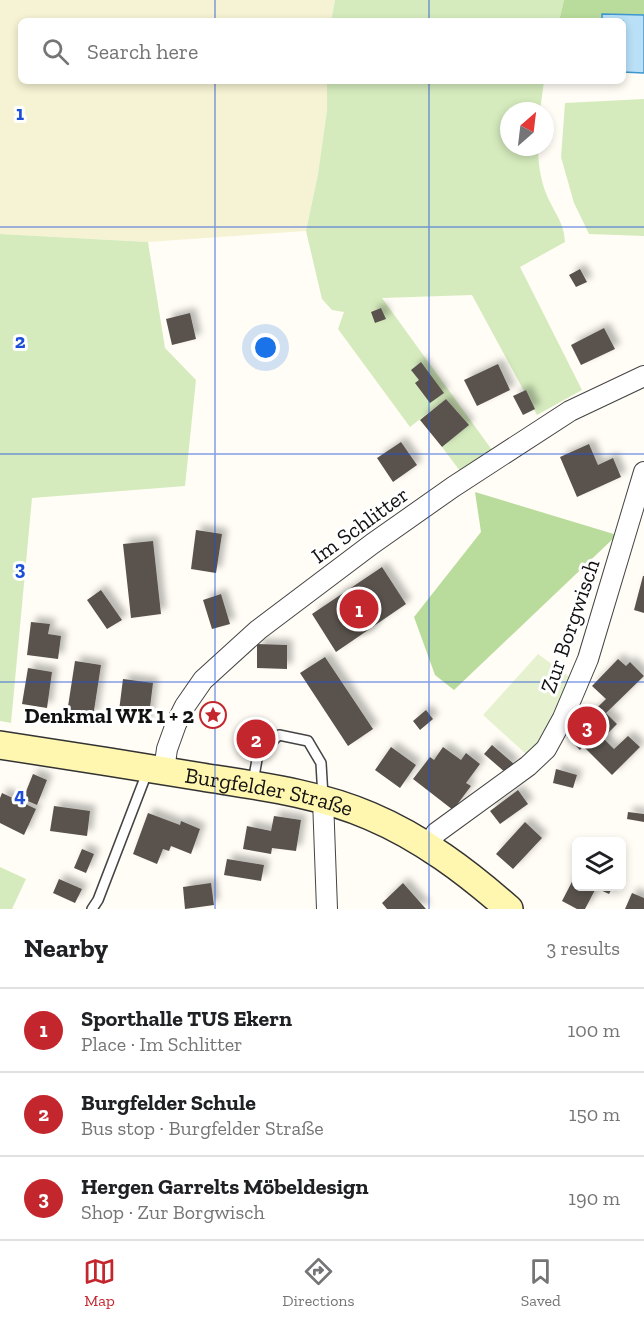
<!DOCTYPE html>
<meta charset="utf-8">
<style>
body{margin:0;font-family:"Zilla Slab",serif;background:#f2f2f2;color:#202124}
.controls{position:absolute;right:18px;bottom:18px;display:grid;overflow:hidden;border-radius:9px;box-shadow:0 3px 9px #0003}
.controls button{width:54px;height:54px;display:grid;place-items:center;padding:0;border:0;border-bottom:2px solid #e0e0e0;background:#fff;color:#202124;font:30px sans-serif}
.compass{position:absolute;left:500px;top:102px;width:54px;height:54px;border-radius:50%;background:#fff;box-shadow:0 3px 9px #0003;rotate:28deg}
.you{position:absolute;left:266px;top:348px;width:21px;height:21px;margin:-15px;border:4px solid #fff;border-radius:50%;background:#1a73e8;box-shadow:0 0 0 9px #1a73e833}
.badge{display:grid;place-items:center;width:39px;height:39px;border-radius:50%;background:#c4262e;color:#fff;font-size:20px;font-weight:700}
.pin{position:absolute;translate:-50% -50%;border:3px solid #fff;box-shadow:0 2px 6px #0006}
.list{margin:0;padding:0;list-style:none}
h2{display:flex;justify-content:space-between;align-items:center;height:78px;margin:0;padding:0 24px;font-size:26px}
h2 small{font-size:20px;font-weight:400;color:#757577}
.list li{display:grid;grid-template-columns:39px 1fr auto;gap:18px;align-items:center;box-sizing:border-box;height:84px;padding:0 24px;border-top:2px solid #e0e0e0}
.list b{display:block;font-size:22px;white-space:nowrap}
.list p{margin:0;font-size:20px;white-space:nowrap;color:#757577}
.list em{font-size:20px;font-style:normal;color:#757577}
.icon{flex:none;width:33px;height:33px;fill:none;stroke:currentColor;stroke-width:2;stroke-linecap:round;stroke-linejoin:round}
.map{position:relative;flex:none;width:644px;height:909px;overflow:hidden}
.search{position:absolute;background:#fff;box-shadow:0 3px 9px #0003;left:18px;right:18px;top:18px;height:66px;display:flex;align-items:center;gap:15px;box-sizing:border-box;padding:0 21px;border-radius:9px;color:#757577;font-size:22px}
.sheet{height:330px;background:#fff}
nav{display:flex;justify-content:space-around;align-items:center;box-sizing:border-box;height:84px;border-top:2px solid #e0e0e0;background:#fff;font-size:16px;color:#757577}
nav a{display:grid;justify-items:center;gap:3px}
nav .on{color:#c4262e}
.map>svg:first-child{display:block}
</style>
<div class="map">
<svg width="644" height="909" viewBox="0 0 644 909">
<defs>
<filter id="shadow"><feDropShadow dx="5.5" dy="-5.5" stdDeviation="3" flood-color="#0004"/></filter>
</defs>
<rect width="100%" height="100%" fill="#fffdf5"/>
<path fill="#f6f3d4" d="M0,0H335L331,21H21V81H327V110L318,174L306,231L148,242L0,234Z"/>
<path fill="#d5ebbd" d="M335,0H564L559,21H331Z
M327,81H544L540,111H509V147H538C538,164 541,183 548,198C556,215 564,223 565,242L520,267L582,390L537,415L472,295L382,298L492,450L460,471L442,447L468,425L446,399L410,427L338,329L344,312L332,310L322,299L306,231L318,174L327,110Z
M644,99V236L589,234L574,203L561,157L565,103Z
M0,234L148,242L165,348L196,380L185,486L32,498L11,723L0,721Z
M0,867L26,879L12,909H0Z"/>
<path fill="#b9dc9c" d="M564,0H644V15L602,14V21H559Z
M475,492L617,535L454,690L435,675L414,617L481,532Z"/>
<path fill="#e6f2cf" d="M538,654L571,678L547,730L536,749L526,754L483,715Z"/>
<path fill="#b9e0f7" stroke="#3f96cf" stroke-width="1.5" d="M602,14L644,15V73L623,72V21H602Z"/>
<path fill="#5a524d" filter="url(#shadow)" d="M580,269L587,282L576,287L569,275Z
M381,308L386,319L375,323L371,312Z
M190,313L196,339L172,345L166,319Z
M604,328L615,349L581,365L571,345Z
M421,362L444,393L430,403L415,383L419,380L411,370Z
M498,364L510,390L477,406L464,380Z
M526,390L535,409L523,415L513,396Z
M446,399L469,425L442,447L420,420Z
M401,442L417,465L393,482L377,458Z
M589,444L598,465L613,458L621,477L577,497L560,457Z
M196,530L222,534L216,573L191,569Z
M153,541L161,614L131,618L123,544Z
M382,567L406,604L336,652L312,614Z
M643,576H644V613L634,610Z
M101,590L122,620L107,629L87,600Z
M221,594L230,624L212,629L203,600Z
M31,622L50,624L48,634L61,636L58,659L27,655Z
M257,644L287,645V669L257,668Z
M325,657L373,729L348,746L300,673Z
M618,659L626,666L630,662L644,676L606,713L617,724L603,738L614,749L628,736L640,747L612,775L583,746L580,750L567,737L606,699L592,686Z
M75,661L101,665L93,717L67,713Z
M28,668L52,672L47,708L22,704Z
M123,679L153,683L148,723L118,719Z
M426,710L433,719L420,730L413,721Z
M492,745L514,764L506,773L484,754Z
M391,747L416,765L400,788L375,770Z
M443,747L461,760L466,753L480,764L466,783L471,786L453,810L413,779L430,757L434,760Z
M556,769L577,775L573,788L553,783Z
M33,774L47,780L37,805L23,799Z
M518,790L528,804L500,824L490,811Z
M2,793L36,809L24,835L0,823V798Z
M54,806L90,811L87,836L50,831Z
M628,812L644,814V822L627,819Z
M148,813L180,825L181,821L200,829L191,854L171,846L169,851L163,849L157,864L133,854Z
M274,816L301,820L296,851L272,848L271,854L243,849L247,826L271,831Z
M525,822L542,838L513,869L496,854Z
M82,849L94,854L86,873L74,868Z
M227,859L264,865L261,881L224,875Z
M576,874V886H613L609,894L596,888L585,909H577L562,901Z
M59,879L82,889L75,903L53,893Z
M211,883L214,905L185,909L183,887Z
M403,883L426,909H387L382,903Z
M632,893L644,898V909H625Z"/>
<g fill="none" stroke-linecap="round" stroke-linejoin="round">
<defs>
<path id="lane" d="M253,782L258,754L279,735L308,741L321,763L323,797
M92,909L98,900L148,770"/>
<path id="street" d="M164,770L167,749L176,724L185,706L203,680L258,630L372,544L453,487L570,411L644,376
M323,799L327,909
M429,846L436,833L528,766L546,749L563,718L588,659L644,472"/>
<g id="secondary">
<path id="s1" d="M0,745C67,755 135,766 202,777C258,786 317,793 370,816C422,838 467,872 509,909"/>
</g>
</defs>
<use href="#lane" stroke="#444" stroke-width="12"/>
<use href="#street" stroke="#444" stroke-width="22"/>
<use href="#secondary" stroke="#333" stroke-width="30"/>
<use href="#lane" stroke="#fff" stroke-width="9"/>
<use href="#street" stroke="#fff" stroke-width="20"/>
<use href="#secondary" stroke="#fff6b0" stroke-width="27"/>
</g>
<path fill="none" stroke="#1d4ed8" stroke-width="1.5" stroke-opacity="0.55" d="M215,0V21M429,0V21M215,81V909M429,81V909M0,227H644M0,454H644M0,682H644"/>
<defs>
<symbol id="sight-ring" viewBox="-11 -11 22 22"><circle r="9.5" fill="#fff" stroke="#c4262e" stroke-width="1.5"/><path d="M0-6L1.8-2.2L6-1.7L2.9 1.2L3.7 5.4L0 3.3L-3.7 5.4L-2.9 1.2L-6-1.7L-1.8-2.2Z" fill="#c4262e"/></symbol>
</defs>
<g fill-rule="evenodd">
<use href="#sight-ring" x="198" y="700" width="30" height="30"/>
</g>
<g text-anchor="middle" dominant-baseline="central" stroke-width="6" stroke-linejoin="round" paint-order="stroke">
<g font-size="22" fill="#111" stroke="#fff">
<text transform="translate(360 525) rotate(-36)">Im Schlitter</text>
<text transform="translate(570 626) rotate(-71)">Zur Borgwisch</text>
<text stroke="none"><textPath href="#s1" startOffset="273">Burgfelder Straße</textPath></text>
</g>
<g font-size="22" font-weight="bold" fill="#111" stroke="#fff" text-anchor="end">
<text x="194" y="715">Denkmal WK 1 + 2</text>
</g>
</g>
<g font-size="20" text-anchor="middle" font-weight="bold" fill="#1d4ed8" stroke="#fff" stroke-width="6" stroke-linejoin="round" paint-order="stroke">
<text x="20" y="120">1</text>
<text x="20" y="348">2</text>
<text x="20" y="575">3</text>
<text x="20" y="802">4</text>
</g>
</svg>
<div class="controls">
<button><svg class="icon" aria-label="layers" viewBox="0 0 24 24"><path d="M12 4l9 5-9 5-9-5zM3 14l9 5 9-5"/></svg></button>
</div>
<svg class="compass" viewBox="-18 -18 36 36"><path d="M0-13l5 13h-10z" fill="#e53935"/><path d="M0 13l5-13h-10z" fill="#757577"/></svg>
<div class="you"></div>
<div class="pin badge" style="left:359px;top:609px">1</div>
<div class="pin badge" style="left:256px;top:739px">2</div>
<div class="pin badge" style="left:587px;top:726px">3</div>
<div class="search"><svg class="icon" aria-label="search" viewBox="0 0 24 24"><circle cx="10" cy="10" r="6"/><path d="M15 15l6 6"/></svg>Search here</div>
</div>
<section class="sheet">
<h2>Nearby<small>3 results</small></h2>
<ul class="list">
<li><span class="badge">1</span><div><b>Sporthalle TUS Ekern</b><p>Place · Im Schlitter</p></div><em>100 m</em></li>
<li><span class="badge">2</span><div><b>Burgfelder Schule</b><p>Bus stop · Burgfelder Straße</p></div><em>150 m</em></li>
<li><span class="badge">3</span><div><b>Hergen Garrelts Möbeldesign</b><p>Shop · Zur Borgwisch</p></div><em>190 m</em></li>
</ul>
</section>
<nav>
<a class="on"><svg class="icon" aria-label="map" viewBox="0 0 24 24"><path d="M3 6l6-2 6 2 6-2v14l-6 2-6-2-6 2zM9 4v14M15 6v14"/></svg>Map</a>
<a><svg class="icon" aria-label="directions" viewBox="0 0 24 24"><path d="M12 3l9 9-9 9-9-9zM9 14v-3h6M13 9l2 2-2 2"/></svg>Directions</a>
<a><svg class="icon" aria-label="saved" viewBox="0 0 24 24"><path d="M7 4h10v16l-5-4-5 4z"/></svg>Saved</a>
</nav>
